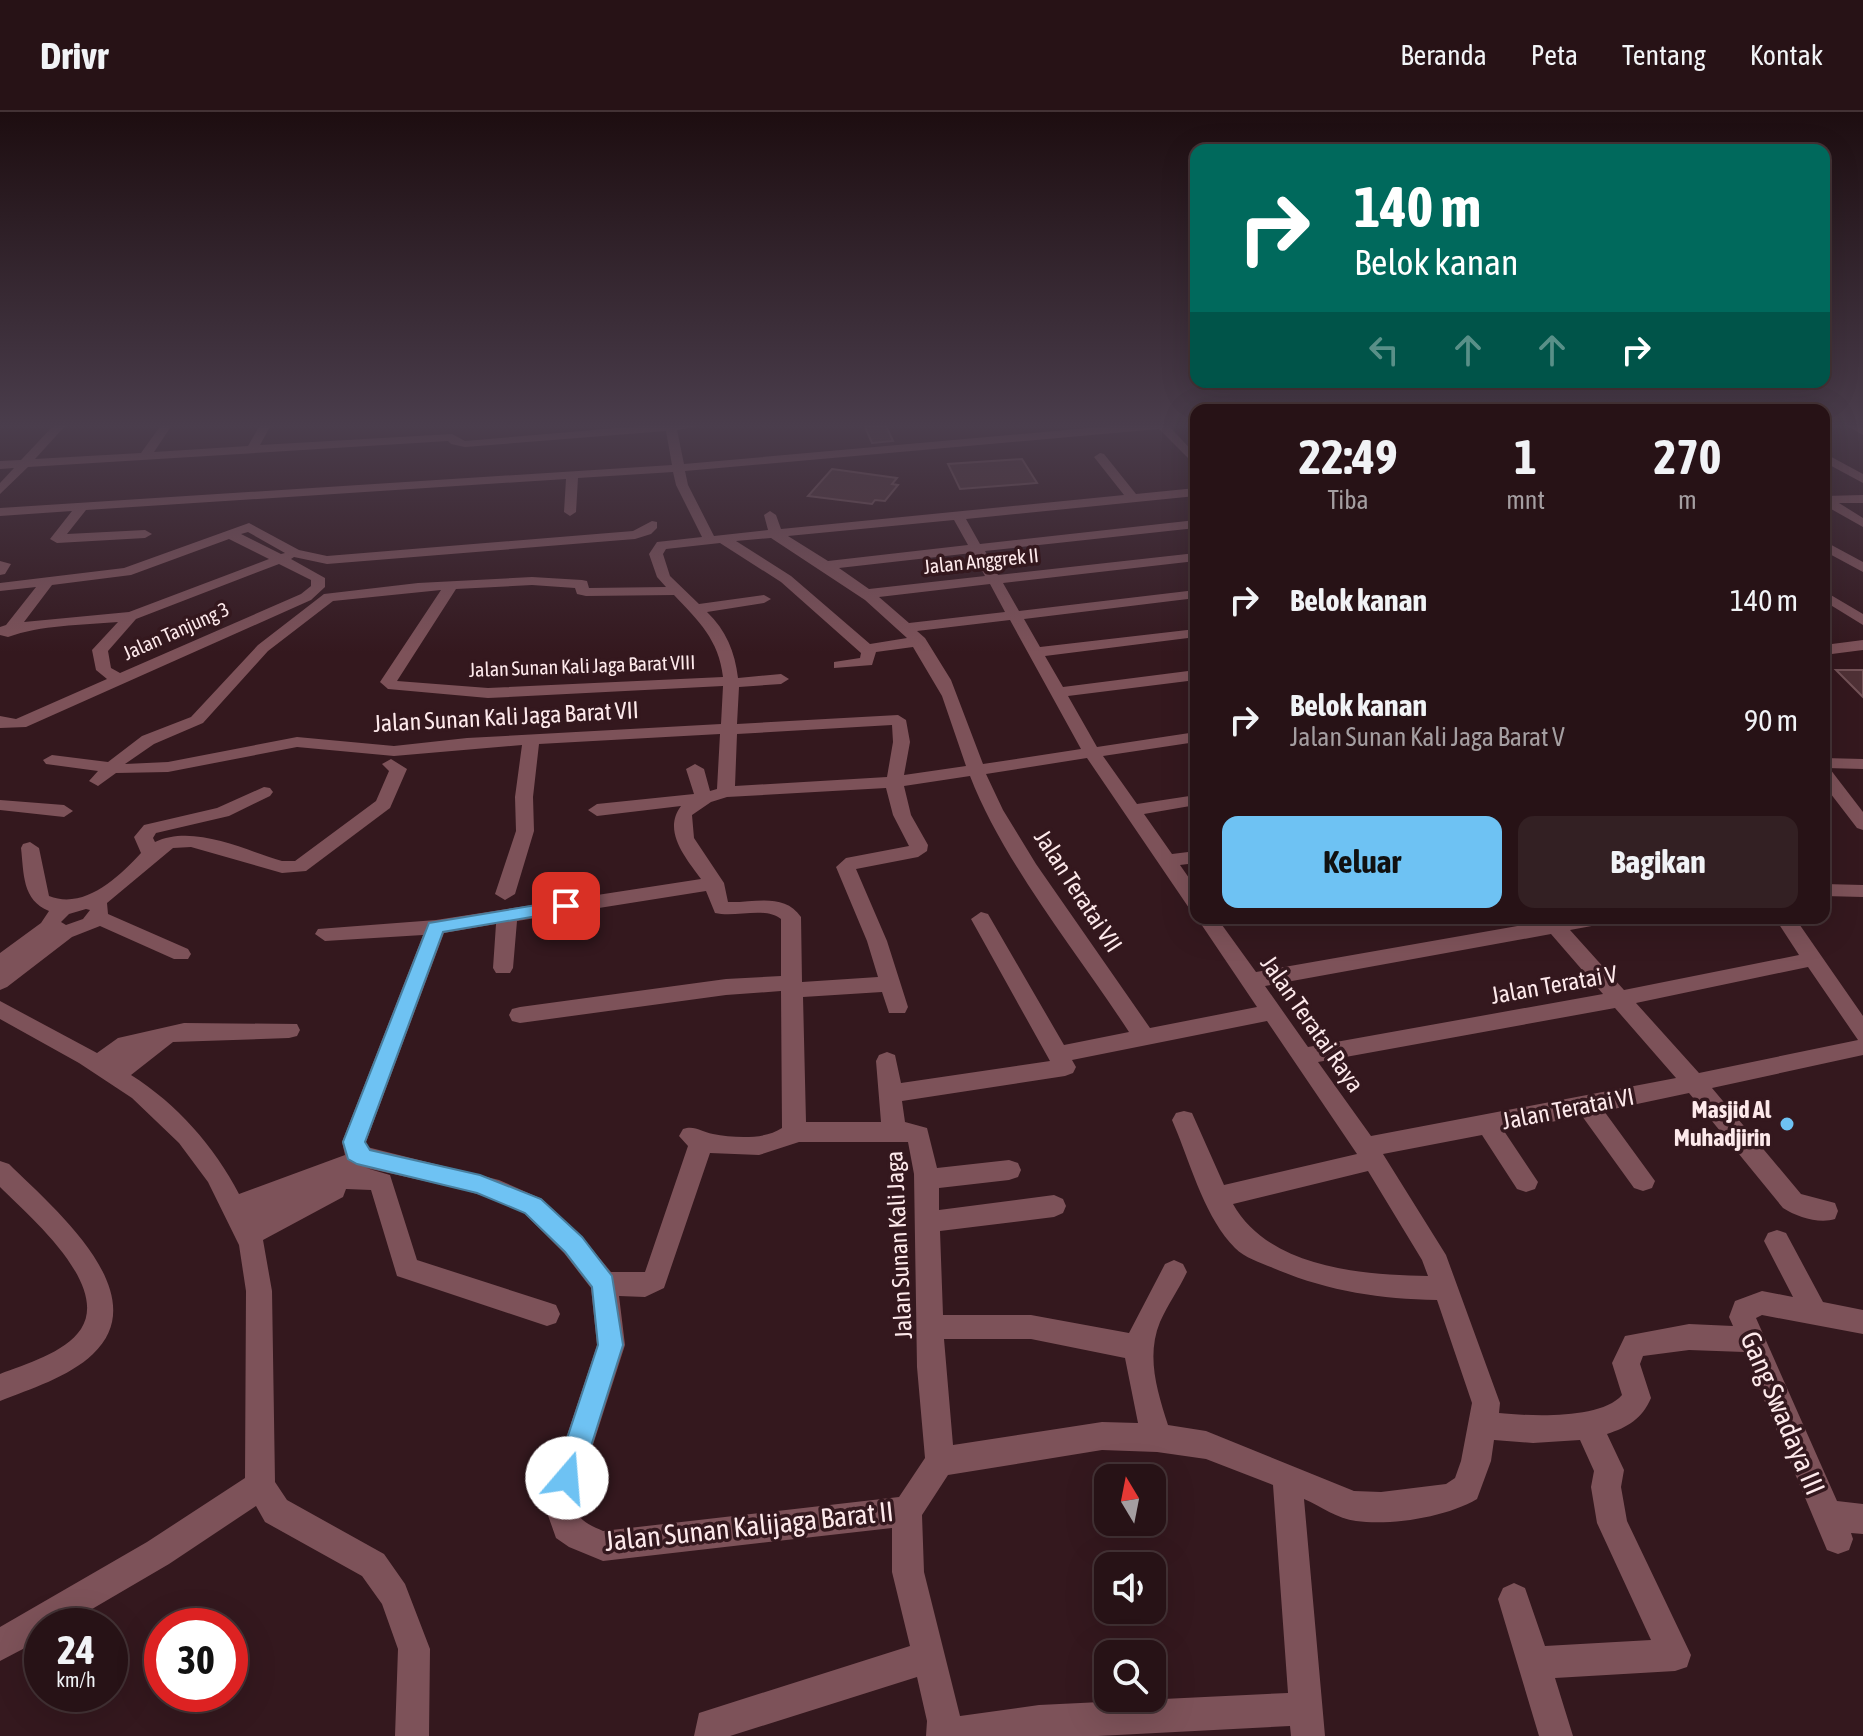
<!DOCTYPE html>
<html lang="id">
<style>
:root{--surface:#271216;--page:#332023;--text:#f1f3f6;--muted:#a49ea1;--line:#433235;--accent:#6ec2f3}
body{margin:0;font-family:"Asap Condensed",sans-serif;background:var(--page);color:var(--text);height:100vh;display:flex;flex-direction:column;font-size:30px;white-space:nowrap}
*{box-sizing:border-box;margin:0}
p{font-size:26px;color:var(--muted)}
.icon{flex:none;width:44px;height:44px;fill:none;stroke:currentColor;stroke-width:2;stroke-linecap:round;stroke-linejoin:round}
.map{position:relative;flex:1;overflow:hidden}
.details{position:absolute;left:1190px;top:292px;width:640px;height:520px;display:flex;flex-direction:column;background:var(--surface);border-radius:16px;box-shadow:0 8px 32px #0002,0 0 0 2px var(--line)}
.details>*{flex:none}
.banner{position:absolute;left:1190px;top:32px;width:640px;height:244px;border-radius:16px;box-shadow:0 8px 32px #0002,0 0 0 2px var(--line);background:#00695c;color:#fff;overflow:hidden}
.needle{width:52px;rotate:350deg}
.buttons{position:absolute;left:1094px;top:1352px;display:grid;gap:16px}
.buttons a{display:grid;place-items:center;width:72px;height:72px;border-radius:16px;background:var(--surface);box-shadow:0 8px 32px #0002,0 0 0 2px var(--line);font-size:40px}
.speed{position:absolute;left:24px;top:1496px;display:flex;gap:16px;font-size:40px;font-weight:700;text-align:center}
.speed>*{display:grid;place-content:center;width:104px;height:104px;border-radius:50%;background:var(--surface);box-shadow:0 8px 32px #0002,0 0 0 2px var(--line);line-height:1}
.speed small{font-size:20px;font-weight:400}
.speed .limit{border:12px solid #d22;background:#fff;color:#111}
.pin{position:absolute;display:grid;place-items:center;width:68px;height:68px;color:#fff;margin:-34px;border-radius:16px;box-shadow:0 4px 12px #0006}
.me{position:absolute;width:88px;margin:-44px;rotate:18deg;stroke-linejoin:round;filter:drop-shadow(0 0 6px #0008)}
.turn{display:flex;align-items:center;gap:28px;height:168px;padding:0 32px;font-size:36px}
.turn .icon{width:104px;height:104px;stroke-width:2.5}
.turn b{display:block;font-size:56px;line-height:68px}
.lanes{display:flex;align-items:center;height:76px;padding:0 32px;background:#0003;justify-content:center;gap:40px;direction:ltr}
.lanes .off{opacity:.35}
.eta{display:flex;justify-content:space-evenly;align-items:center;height:136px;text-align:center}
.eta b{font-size:48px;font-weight:700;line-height:56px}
.button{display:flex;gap:16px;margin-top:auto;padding:16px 32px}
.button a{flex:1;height:92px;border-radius:16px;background:var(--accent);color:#111;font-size:32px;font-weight:700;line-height:92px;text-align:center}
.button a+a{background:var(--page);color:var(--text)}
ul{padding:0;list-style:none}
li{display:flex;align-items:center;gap:24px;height:120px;padding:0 32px}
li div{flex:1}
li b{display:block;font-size:30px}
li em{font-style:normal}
header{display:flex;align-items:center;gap:48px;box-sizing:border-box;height:112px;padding:0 40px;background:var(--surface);border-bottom:2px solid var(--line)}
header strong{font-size:38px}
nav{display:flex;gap:44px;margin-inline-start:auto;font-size:28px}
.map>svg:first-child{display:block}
</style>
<header>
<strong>Drivr</strong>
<nav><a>Beranda</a><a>Peta</a><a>Tentang</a><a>Kontak</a></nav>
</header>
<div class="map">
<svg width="1863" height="1624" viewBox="0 0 1863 1624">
<rect width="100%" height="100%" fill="#34181e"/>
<path fill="#4f3136" stroke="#735257" stroke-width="2" d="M 886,314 L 893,329 L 872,331 L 865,315 Z
M 1022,347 L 1037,371 L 960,377 L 948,352 Z
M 832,357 L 897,366 L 892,372 L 898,373 L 885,389 L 875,388 L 872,392 L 808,384 Z
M 1836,558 L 1863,558 L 1863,585 Z"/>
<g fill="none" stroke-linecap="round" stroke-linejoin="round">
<path fill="#7d5259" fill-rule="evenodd" d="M 54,313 L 66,313 L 35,347 L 141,341 L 161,313 L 172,313 L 154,340 L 248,334 L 260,313 L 271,313 L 260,333 L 452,322 L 465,329 L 652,313 L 705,313 L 677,318 L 684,352 L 1122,313 L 1171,313 L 1170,315 L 1196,343 L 1196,354 L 1159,317 L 685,359 L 688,373 L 714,424 L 768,418 L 764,403 L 770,399 L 776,403 L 781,417 L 1124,383 L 1094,345 L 1100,341 L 1104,342 L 1136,382 L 1196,376 L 1196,384 L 966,407 L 980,432 L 1196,408 L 1196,416 L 985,439 L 998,463 L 1196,441 L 1196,449 L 1003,471 L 1019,499 L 1196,478 L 1196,486 L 1024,507 L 1040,535 L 1196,517 L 1196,525 L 1045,544 L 1063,575 L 1196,558 L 1196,568 L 1068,584 L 1097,635 L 1196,620 L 1196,630 L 1103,644 L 1137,692 L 1196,683 L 1196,693 L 1144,702 L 1172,742 L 1196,739 L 1196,751 L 1180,753 L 1196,776 L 1196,798 L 1189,796 L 1087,646 L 986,662 L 1003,698 L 1036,752 L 1150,916 L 1257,895 L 1197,806 L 1217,806 L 1256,860 L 1540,810 L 1538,806 L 1611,806 L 1608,811 L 1570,818 L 1624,878 L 1799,843 L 1775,806 L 1795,806 L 1863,904 L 1863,943 L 1712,976 L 1801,1082 L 1835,1091 L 1838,1099 L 1835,1107 C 1819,1112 1797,1105 1783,1096 L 1689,981 L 1604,999 L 1655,1069 L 1652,1076 L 1643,1079 L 1634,1076 L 1582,1004 L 1504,1019 L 1538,1070 L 1535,1077 L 1526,1080 L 1517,1077 L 1482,1023 L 1383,1042 L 1446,1143 L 1500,1291 L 1499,1301 C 1529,1304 1600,1308 1622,1283 L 1612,1251 L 1625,1224 L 1689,1212 L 1733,1214 L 1729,1205 L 1735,1189 L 1762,1179 L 1793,1185 L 1764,1129 L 1768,1121 L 1777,1118 L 1786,1121 L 1823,1190 L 1863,1198 L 1863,1222 L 1762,1203 L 1756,1206 L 1837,1389 L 1863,1392 L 1863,1422 L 1851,1421 L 1853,1427 L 1849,1438 L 1838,1442 L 1827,1438 L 1744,1240 L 1689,1238 L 1643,1244 L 1640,1252 L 1651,1286 C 1642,1307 1628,1315 1607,1322 L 1624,1358 L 1621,1375 L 1627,1409 L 1691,1543 L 1687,1555 L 1675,1559 L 1555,1566 L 1573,1624 L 1539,1624 L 1498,1487 L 1503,1476 L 1514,1471 L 1525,1476 L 1545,1534 L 1651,1528 L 1597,1411 L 1591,1375 L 1594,1359 L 1580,1328 L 1533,1331 L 1494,1328 L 1491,1349 L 1477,1387 C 1447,1405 1391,1414 1356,1409 C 1338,1407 1320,1394 1304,1387 L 1325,1624 L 1291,1624 L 1290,1614 L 1098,1624 L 926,1624 L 927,1609 L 917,1565 L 730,1624 L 694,1624 L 699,1601 L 910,1534 L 892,1460 L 892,1416 L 603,1449 L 569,1435 L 556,1426 L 544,1392 L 597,1233 L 591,1176 L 564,1141 L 524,1101 L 493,1087 L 461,1077 L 366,1056 L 390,1063 L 417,1148 L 547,1190 L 556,1193 L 560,1202 L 556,1211 L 547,1214 L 397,1164 L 371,1078 L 346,1077 L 343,1085 L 263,1128 L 272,1179 L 275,1370 L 287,1388 L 384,1442 L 405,1472 L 430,1537 L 429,1624 L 395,1624 L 398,1537 L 382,1492 L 362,1464 L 265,1410 L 256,1394 L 169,1452 L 63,1514 L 42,1514 L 42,1527 L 0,1549 L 0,1515 L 147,1430 L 245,1366 L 246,1179 L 239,1133 L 208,1070 L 179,1031 L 132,986 L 79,951 L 0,907 L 0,889 L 97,941 L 118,926 L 184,911 L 297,912 L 300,918 L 297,924 L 289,926 L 173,930 L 131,963 C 177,992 214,1034 239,1082 L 345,1043 L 342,1030 L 423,823 L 325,829 L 315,822 L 318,817 L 436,808 L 701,767 C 686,746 662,719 681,694 L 597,704 L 588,698 L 597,692 L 694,682 L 686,657 L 695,652 L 704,657 L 710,679 L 717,677 L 720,622 L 539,632 L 533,685 L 534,719 L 515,782 L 505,788 L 495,782 L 516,719 L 515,685 L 522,633 L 394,644 L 297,635 L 168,660 L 116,661 L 98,674 L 89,669 L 98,659 L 46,652 L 43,648 L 52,643 L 108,650 L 142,624 L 191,605 L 258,533 L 324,482 L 418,471 L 532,465 L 582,468 L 587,469 L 589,476 L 666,475 L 657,465 L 649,442 L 657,430 L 702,425 L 676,373 L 673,360 L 578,366 L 576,400 L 570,404 L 564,400 L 566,367 L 86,398 L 67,422 L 145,418 L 152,422 L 145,426 L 57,431 L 50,427 L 72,399 L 0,404 L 0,396 L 672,353 L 666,319 L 465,335 L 451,332 L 448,329 L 28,355 L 0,382 L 0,371 L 14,356 L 0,357 L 0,349 L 21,348 ZM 954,408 L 968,433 L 828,449 L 788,424 ZM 771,426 L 865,488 L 907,526 L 870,532 L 791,464 L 736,429 ZM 720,431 L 781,470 L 861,541 L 860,546 L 834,550 L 834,556 L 872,553 L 876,540 L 913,535 L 942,584 L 966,654 L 904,663 L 910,630 L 906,608 L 898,603 L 737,612 L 739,575 L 781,572 L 789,567 L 781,562 L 738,566 C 735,540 726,518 707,500 L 764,491 L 771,487 L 764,483 L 699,492 L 670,464 L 663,442 L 666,437 ZM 972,441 L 985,464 L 869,477 L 839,456 ZM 990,472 L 1005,500 L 909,511 L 879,485 ZM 532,473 L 575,476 L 577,482 L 586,484 L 674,483 C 698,508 719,528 723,565 L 488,576 L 397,569 L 456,477 ZM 441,478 L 380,570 L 388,577 L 488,586 L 723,574 L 721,612 L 467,626 L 394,634 L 297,625 L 168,650 L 125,652 L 154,632 L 203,611 L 268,539 L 333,489 ZM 1010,508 L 1081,637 L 983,652 L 951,568 L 925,526 L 917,519 ZM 892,613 L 893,630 L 887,665 L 735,674 L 737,622 ZM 970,664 C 1003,750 1078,842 1129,920 L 1064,933 L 988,802 L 981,800 L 971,807 L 1050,949 L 901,971 L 895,943 L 887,940 L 879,943 L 876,949 L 881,1010 L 806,1010 L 803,885 L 882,880 L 889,901 L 905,901 L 908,895 L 887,829 L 856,757 L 918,745 L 927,739 L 928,733 L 911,703 L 904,674 ZM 886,676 L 893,703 L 909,734 L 846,746 L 836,755 L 867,829 L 878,865 L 802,870 L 801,805 C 784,780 754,791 728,790 L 724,771 L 694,726 L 692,703 L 711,690 L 727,685 ZM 706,779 L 715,801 C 736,806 764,794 781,807 L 781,864 L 726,867 L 520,895 L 512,897 L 509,903 L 512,909 L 520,911 L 726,883 L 781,879 L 782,1016 C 764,1028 734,1026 713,1022 C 701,1020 695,1013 683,1017 L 679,1024 L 688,1034 L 645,1160 L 611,1160 L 582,1125 L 542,1087 L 499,1068 L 367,1035 L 366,1030 L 444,821 L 496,812 L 493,856 L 496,861 L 510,861 L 513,856 L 517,809 ZM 1551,822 L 1603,882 L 1308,935 L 1265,874 ZM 1808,855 L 1858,928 L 1699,961 L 1636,891 ZM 1615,896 L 1676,966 L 1371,1024 L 1318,950 ZM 1267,909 L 1357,1042 L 1224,1073 L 1192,1001 L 1184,999 L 1176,1001 L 1172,1008 L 1177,1020 C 1192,1057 1206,1107 1235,1136 C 1245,1146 1261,1151 1273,1156 C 1327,1179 1379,1187 1437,1188 L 1472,1291 L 1461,1349 L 1455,1366 L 1446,1372 L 1381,1380 L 1354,1379 L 1206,1319 L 1168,1313 C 1157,1279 1146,1244 1160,1210 C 1168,1192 1179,1177 1187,1160 L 1183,1152 L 1174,1148 L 1165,1152 L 1129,1221 L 1031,1203 L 943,1203 L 940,1119 L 1054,1105 L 1063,1101 L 1066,1094 L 1063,1087 L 1054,1083 L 939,1098 L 939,1076 L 1009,1068 L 1018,1065 L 1021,1058 L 1018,1051 L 1009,1048 L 937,1056 L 927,1016 L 905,1010 L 902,989 L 1065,964 L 1073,961 L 1076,955 L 1072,948 ZM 799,1030 L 908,1030 L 914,1062 L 917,1255 L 925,1346 L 899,1385 L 603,1419 C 590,1413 576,1408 574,1392 L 625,1233 L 619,1184 L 645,1185 L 664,1176 L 710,1041 L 759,1043 ZM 1368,1059 L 1422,1148 L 1428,1164 C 1362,1163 1269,1156 1233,1092 ZM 944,1227 L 1031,1227 L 1125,1246 L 1138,1311 L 1102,1310 L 953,1333 ZM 1102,1338 L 1157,1340 L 1206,1347 L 1273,1373 L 1288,1581 L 1039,1593 L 960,1604 L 924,1460 L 922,1403 L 948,1363 Z
M 1846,313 L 1863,315 L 1863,323 Z
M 1824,341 L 1863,362 L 1863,371 L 1824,350 Z
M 1863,383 L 1863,391 L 1839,391 L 1863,406 L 1863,415 L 1824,393 L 1824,384 Z
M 652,409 L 657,410 L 657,416 L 651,422 L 635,427 L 327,452 L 294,445 L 291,447 L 325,466 L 325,475 L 311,488 L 26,615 L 0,616 L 0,604 L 16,607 L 107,567 L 96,558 L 92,538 L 118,510 C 81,513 41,513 8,525 L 0,523 L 0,515 L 6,513 L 36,475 L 0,479 L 0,471 L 124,456 L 249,411 L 299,438 L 327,444 L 633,419 ZM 248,420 L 285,441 L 281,442 L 241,422 ZM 229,427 L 269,447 L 129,500 L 24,510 L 52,473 L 131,463 ZM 279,452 L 311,468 L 311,474 L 301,482 L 120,561 L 111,556 L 108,539 L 136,507 Z
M 1824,429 L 1863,450 L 1863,460 L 1824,439 Z
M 0,449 L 11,452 L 5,462 L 0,463 Z
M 1824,479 L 1863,502 L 1863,513 L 1824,489 Z
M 1863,528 L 1863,538 L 1824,543 L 1824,533 Z
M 1824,646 L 1863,647 L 1863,657 L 1826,656 L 1830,657 L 1863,700 L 1863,718 L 1857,716 L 1824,673 Z
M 391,647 L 407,657 L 390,696 L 306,759 L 282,761 L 191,735 L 173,736 L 107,791 L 108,802 L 188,837 L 191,842 L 188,847 L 174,847 L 100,814 L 72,825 L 7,875 L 0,878 L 0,841 L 41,811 L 49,799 C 22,788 24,762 21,736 L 23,732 L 30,730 L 39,736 L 49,784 C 84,798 118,766 141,741 L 134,725 L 144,713 L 217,696 L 264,675 L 270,676 L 273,680 L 270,684 L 229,704 L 156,721 L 153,726 L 155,730 C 194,712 244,738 282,749 L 295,749 L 376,689 L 389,659 L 382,652 ZM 86,797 L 90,798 L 83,807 L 66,813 L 61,810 L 69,802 Z
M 0,688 L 64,693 L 73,699 L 64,705 L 0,698 Z
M 1824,772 L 1863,773 L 1863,785 L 1824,784 Z
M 0,1049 L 9,1052 C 49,1092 158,1181 93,1242 C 69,1265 30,1277 0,1289 L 0,1262 C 25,1252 65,1241 81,1217 C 110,1172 28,1103 0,1075 Z"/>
</g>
<linearGradient id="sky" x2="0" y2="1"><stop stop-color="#1d0d10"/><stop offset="0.58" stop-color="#4a3d4c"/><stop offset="1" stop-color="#4a3d4c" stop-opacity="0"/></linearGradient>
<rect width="1863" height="541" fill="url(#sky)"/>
<path fill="#6ec2f3" stroke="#487e9e" stroke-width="2" d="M 566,788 L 572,790 L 575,794 L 572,798 L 443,820 L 365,1030 L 370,1038 L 480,1063 L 541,1087 L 582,1125 L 612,1164 L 623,1233 L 581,1366 L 577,1375 L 567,1379 L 558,1375 L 554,1366 L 598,1233 L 592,1175 L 565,1140 L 525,1101 L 477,1081 L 357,1052 L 348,1047 L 343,1030 L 429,811 Z"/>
<circle fill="#6ec2f3" stroke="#34181e" stroke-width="3" cx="1787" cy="1012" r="8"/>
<g text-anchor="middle" stroke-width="7" stroke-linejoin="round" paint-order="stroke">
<g font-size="20" fill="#fde9eb" stroke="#34181e">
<text transform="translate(981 449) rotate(-6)" y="7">Jalan Anggrek II</text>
<text transform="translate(176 519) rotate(-24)" y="7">Jalan Tanjung 3</text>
<text transform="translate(582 554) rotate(-2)" y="7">Jalan Sunan Kali Jaga Barat VIII</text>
</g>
<g font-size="24" fill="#fde9eb" stroke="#34181e">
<text transform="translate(506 605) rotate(-3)" y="8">Jalan Sunan Kali Jaga Barat VII</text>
<text transform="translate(1078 779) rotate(57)" y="8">Jalan Teratai VII</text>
<text transform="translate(1554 873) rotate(-10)" y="8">Jalan Teratai V</text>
<text transform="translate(1312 912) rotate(55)" y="8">Jalan Teratai Raya</text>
<text transform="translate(1568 997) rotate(-11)" y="8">Jalan Teratai VI</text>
<text transform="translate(899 1133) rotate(-93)" y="8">Jalan Sunan Kali Jaga</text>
</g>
<g font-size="24" font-weight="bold" fill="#fde9eb" stroke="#34181e" text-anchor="end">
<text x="1771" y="1006">Masjid Al<tspan x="1771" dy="28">Muhadjirin</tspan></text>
</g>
<g font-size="28" fill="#fde9eb" stroke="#34181e">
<text transform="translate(1783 1301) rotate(67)" y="10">Gang Swadaya III</text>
<text transform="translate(749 1414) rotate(-6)" y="10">Jalan Sunan Kalijaga Barat II</text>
</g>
</g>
</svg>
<div class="buttons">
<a><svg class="needle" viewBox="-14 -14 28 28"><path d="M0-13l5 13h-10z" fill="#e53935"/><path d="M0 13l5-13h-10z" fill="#a49ea1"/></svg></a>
<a><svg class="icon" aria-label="sound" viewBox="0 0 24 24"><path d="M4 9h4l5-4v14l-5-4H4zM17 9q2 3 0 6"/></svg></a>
<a><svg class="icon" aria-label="search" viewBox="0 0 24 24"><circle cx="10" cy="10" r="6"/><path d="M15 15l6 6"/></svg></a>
</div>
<div class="speed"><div>24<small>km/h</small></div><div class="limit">30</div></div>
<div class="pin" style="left:566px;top:794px;background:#d93025"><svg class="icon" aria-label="arrive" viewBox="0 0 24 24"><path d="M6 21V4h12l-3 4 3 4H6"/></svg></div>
<svg class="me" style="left:567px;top:1366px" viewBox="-20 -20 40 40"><circle r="19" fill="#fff"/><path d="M0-13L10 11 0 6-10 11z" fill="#6ec2f3"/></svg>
<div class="banner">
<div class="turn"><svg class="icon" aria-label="right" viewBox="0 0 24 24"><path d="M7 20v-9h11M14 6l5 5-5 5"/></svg><div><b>140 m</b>Belok kanan</div></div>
<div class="lanes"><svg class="icon off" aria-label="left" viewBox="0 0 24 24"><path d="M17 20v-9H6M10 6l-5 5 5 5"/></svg><svg class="icon off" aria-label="ahead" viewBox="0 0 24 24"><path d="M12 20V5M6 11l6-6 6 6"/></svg><svg class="icon off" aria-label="ahead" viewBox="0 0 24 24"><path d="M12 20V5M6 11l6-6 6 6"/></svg><svg class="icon" aria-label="right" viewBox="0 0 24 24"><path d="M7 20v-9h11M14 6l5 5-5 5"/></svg></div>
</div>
<section class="details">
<div class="eta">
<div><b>22:49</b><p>Tiba</p></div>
<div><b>1</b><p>mnt</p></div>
<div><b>270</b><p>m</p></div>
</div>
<ul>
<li><svg class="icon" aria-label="right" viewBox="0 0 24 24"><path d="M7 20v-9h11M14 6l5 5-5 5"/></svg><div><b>Belok kanan</b></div><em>140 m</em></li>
<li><svg class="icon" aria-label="right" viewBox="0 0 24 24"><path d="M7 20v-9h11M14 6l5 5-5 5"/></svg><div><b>Belok kanan</b><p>Jalan Sunan Kali Jaga Barat V</p></div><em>90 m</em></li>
</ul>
<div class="button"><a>Keluar</a><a>Bagikan</a></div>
</section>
</div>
